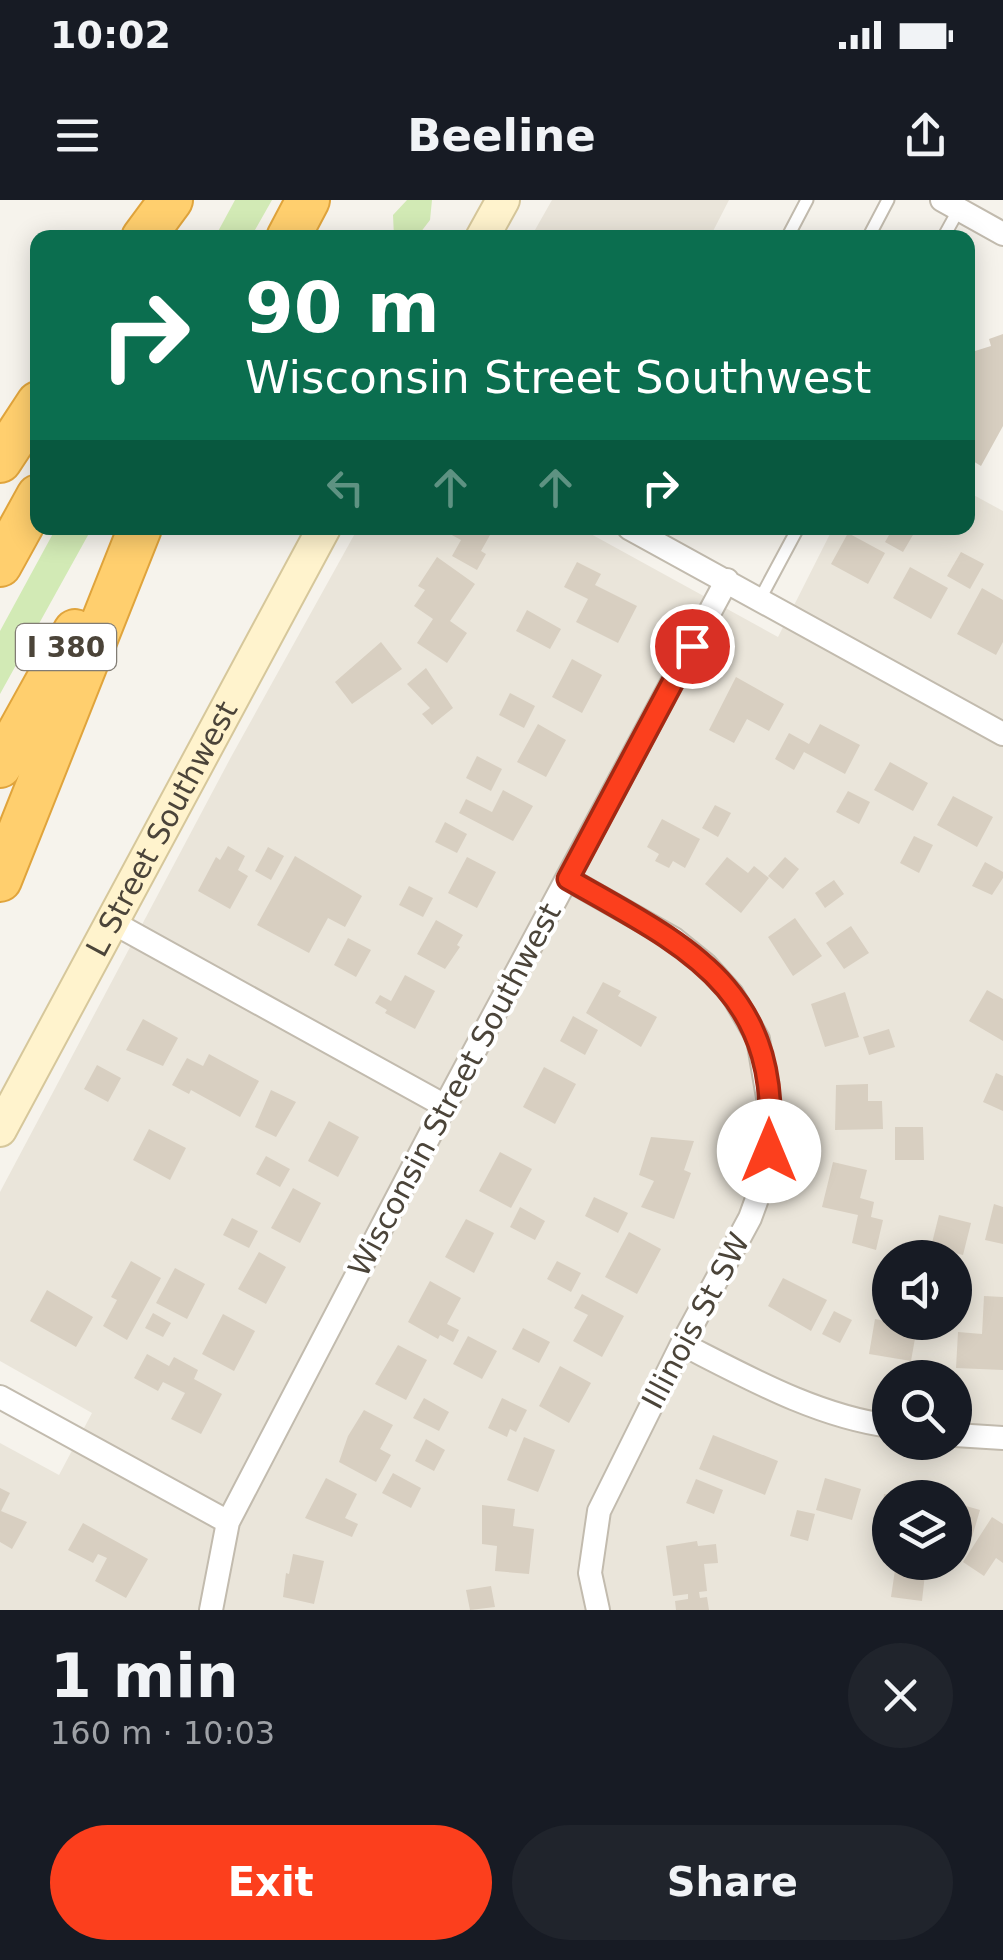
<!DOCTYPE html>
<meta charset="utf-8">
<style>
:root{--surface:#171b24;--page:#20242c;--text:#f1f3f6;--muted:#9ea1a6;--accent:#fc3f1d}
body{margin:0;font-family:"DejaVu Sans",sans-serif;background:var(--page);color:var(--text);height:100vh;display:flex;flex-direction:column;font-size:38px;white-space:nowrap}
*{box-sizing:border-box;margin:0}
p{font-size:32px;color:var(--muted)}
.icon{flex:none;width:55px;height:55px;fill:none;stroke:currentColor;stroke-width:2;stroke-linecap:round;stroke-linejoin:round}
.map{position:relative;height:1410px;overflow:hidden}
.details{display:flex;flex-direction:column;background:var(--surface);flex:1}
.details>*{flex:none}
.hud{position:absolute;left:30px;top:30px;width:945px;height:305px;border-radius:20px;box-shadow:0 5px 25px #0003;background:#0b6e4f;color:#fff;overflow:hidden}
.buttons{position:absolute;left:872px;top:1040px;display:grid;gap:20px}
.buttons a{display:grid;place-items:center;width:100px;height:100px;border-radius:50%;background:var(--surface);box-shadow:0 5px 25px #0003;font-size:50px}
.pin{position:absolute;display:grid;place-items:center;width:85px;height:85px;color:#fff;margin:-42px;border:5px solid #fff;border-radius:50%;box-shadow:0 2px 10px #0007}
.me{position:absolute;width:110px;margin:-55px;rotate:0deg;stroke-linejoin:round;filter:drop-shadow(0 0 8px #0008)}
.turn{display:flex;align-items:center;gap:35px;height:210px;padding:0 50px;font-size:45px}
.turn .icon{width:130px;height:130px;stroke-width:2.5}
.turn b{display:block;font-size:70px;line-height:85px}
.lanes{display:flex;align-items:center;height:95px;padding:0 50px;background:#0003;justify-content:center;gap:50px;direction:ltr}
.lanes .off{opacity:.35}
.round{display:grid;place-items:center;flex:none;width:105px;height:105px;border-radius:52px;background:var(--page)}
.overview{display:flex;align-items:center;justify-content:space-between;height:170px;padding:0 50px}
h1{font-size:60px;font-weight:700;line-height:75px}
.primary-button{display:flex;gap:20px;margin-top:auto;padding:20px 50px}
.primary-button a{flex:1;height:115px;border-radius:60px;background:var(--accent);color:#fff;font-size:40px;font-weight:700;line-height:115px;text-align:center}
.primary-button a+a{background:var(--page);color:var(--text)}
.status{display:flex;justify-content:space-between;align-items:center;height:70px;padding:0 50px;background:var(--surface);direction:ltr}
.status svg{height:28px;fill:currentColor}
header{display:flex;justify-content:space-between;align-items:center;height:130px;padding:0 50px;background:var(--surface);font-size:45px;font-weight:700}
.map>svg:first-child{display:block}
</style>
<div class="status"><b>10:02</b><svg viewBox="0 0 49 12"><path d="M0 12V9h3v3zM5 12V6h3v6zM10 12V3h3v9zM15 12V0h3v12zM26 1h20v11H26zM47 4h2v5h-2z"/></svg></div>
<header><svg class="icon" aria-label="menu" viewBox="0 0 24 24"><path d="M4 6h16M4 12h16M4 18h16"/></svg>Beeline<svg class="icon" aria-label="share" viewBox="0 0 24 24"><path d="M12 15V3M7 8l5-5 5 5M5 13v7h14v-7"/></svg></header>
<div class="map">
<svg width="1003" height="1410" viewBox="0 0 1003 1410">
<rect width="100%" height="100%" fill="#f6f3ec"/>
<path fill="#eae5da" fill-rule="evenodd" d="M 552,0 L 729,0 L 710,37 L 531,37 Z
M 968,292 L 1003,311 L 1003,1410 L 0,1410 L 0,1243 L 59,1275 L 92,1213 L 0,1161 L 0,992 L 231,557 L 358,328 L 580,328 L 778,437 L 833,328 L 968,328 ZM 890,1058 L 955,1058 L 955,1122 L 890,1122 ZM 890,1178 L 955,1178 L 955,1242 L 890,1242 ZM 890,1298 L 955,1298 L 955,1362 L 890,1362 Z"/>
<path fill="#d2eab5" d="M 235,0 L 272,0 L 251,37 L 215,37 Z
M 407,0 L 432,0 L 430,20 L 417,37 L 394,37 L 393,15 Z
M 56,328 L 92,328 L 0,494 L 0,431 Z"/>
<path fill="#d8cfc1" d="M 1003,134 L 1003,226 L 981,266 L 968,258 L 968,165 L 975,151 L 991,146 L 989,139 Z
M 454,328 L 494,328 L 481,351 L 486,354 L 477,370 L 452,356 L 461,340 L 450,334 Z
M 893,328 L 917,328 L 903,352 L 885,342 Z
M 848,333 L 885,353 L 868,384 L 831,364 Z
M 961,352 L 984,364 L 970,389 L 947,376 Z
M 437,357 L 475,384 L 450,421 L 467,433 L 447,463 L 417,443 L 433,419 L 414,406 L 425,390 L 418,386 Z
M 577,362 L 601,374 L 595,385 L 637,406 L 618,443 L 576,422 L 588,399 L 564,387 Z
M 910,367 L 948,388 L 931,419 L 893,398 Z
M 982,388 L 1003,400 L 1003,442 L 996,455 L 957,434 Z
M 527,410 L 561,429 L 550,449 L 516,431 Z
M 381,442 L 402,469 L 352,504 L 335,482 Z
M 572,459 L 602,475 L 582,513 L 552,497 Z
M 426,468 L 453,508 L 432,525 L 422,514 L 430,508 L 407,484 Z
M 736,477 L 784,504 L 769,531 L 747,519 L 734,543 L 709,530 Z
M 510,493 L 535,506 L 524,528 L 499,515 Z
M 538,524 L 566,540 L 546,577 L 517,562 Z
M 820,524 L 860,545 L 845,574 L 804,552 L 794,570 L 775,559 L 789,533 L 809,544 Z
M 477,556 L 502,569 L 491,591 L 466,578 Z
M 890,562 L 928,583 L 913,611 L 874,590 Z
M 503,590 L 533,606 L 513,641 L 459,613 L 466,599 L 492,612 Z
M 848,591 L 870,602 L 859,624 L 836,612 Z
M 953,596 L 993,617 L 977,647 L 937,625 Z
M 715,605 L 731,613 L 718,637 L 702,628 Z
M 662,619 L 700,639 L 685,668 L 673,661 L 669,668 L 655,661 L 659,654 L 647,647 Z
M 445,622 L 467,634 L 457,653 L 435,642 Z
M 914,636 L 933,645 L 919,673 L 900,663 Z
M 228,646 L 245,656 L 238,670 L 248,676 L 230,709 L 198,691 L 216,657 L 220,660 Z
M 268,647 L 284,656 L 271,680 L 255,671 Z
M 295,656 L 362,696 L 345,727 L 328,718 L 309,753 L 257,725 Z
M 467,657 L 496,672 L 477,708 L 448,693 Z
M 727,657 L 748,673 L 754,666 L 769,678 L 741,713 L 705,684 Z
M 785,657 L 799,669 L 783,689 L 768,676 Z
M 985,662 L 1003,672 L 1003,678 L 992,695 L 972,686 Z
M 834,680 L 844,694 L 825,708 L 815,693 Z
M 409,686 L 433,698 L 423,717 L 399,705 Z
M 795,718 L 822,756 L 793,776 L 768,737 Z
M 436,720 L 463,735 L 457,745 L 460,747 L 445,769 L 417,754 Z
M 851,726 L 869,753 L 844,769 L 826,743 Z
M 348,738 L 371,750 L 356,777 L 334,765 Z
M 405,775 L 435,791 L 415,829 L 385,813 L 387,810 L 375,803 L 380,795 L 391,801 Z
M 603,782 L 621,791 L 618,796 L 657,817 L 641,847 L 586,813 Z
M 987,790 L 1003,799 L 1003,841 L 969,821 Z
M 845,792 L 859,837 L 825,847 L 811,804 Z
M 573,816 L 598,830 L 585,855 L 560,841 Z
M 143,819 L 178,838 L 163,866 L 126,850 Z
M 889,829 L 895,847 L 869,855 L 863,837 Z
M 209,854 L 259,881 L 240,917 L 191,890 L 189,894 L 172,885 L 187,858 L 203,866 Z
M 97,865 L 121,878 L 108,902 L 84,889 Z
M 544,867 L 576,884 L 555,924 L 523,907 Z
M 996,873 L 1003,876 L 1003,911 L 983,902 Z
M 868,884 L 868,901 L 882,901 L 883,929 L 835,930 L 836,885 Z
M 271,890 L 296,902 L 276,937 L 255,927 Z
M 329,921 L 359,937 L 338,977 L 308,961 Z
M 895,927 L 923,927 L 924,960 L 895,960 Z
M 149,929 L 186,948 L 170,980 L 133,960 Z
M 651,937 L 694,941 L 684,970 L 691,973 L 674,1019 L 641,1007 L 654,981 L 639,975 Z
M 500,952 L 532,969 L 511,1008 L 479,991 Z
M 266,956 L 290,969 L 280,987 L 256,974 Z
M 833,962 L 867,970 L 860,998 L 874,1002 L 871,1017 L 883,1020 L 876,1050 L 852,1043 L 858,1015 L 822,1007 Z
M 293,988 L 321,1003 L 300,1043 L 271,1028 Z
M 594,997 L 628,1013 L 618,1033 L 585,1016 Z
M 994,1004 L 1003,1007 L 1003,1044 L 985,1040 Z
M 520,1007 L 545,1021 L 535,1040 L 510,1027 Z
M 939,1015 L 971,1023 L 963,1055 L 931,1047 Z
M 232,1018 L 258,1031 L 249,1048 L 223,1035 Z
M 466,1019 L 494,1033 L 474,1073 L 445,1057 Z
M 629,1032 L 661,1049 L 637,1094 L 605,1077 Z
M 259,1052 L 286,1067 L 266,1104 L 238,1089 Z
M 131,1061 L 161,1078 L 127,1140 L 103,1126 L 117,1100 L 111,1097 Z
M 557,1061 L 581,1073 L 571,1092 L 547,1079 Z
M 175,1068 L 205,1084 L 187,1119 L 156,1103 Z
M 783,1078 L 827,1100 L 811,1131 L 768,1106 Z
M 430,1081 L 461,1098 L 447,1124 L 459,1130 L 453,1142 L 440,1135 L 438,1139 L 408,1122 Z
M 47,1090 L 93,1117 L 76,1147 L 30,1121 Z
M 582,1094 L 624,1116 L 602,1157 L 573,1141 L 588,1115 L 574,1108 Z
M 984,1096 L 1003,1097 L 1003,1170 L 956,1168 L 958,1132 L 982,1134 Z
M 834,1111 L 852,1120 L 840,1143 L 822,1134 Z
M 153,1113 L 171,1123 L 163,1137 L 145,1128 Z
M 223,1114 L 255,1131 L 234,1171 L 202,1154 Z
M 875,1119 L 917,1127 L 911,1161 L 869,1154 Z
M 523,1128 L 550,1142 L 539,1163 L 512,1149 Z
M 468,1136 L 497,1151 L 482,1179 L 453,1164 Z
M 398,1145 L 427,1160 L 406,1200 L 375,1184 Z
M 147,1154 L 169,1166 L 174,1157 L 198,1170 L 194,1179 L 222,1194 L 201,1234 L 171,1219 L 185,1193 L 163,1182 L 158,1191 L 134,1178 Z
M 560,1166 L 591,1183 L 569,1223 L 539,1206 Z
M 424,1198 L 449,1212 L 439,1231 L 413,1218 Z
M 502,1198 L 527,1210 L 516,1232 L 510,1229 L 507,1237 L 488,1228 Z
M 364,1210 L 393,1225 L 380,1249 L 391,1255 L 376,1282 L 339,1262 L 348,1236 Z
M 713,1235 L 778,1261 L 765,1295 L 699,1269 Z
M 524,1237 L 555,1250 L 538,1292 L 507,1280 Z
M 426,1239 L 445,1250 L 434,1271 L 415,1261 Z
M 393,1273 L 421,1288 L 411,1308 L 382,1293 Z
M 326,1278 L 357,1294 L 345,1318 L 358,1324 L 352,1337 L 305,1318 Z
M 825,1278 L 861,1289 L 852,1320 L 816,1310 Z
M 696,1279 L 723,1290 L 714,1314 L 686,1303 Z
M 0,1288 L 10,1293 L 1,1311 L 27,1322 L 12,1349 L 0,1342 Z
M 884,1294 L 890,1295 L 890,1330 L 880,1329 Z
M 959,1304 L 980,1310 L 972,1337 L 955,1332 Z
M 482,1305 L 515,1309 L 513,1326 L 534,1329 L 529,1374 L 495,1371 L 497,1346 L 482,1344 Z
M 797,1310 L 815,1314 L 808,1341 L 790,1336 Z
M 992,1317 L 1003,1324 L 1003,1363 L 996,1358 L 984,1376 L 963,1362 Z
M 83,1323 L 148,1359 L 126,1398 L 95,1381 L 107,1358 L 98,1354 L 93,1363 L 68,1350 Z
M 697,1341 L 698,1346 L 716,1344 L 718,1363 L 704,1364 L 707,1391 L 699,1392 L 700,1398 L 707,1397 L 709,1410 L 676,1410 L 675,1401 L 688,1399 L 688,1394 L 673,1396 L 666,1346 Z
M 293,1354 L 324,1361 L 314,1404 L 283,1397 L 286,1373 L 289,1374 Z
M 895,1370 L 925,1374 L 922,1401 L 891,1397 Z
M 491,1386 L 495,1407 L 470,1410 L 466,1390 Z"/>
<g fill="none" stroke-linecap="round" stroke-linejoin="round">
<g stroke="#c2bbae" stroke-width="15">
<path id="lane" d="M 787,38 L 807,0
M 868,38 L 888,0
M 943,38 L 959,9
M 760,399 L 798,328"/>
</g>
<g stroke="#c2bbae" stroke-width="26">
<path id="street" d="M 942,0 L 1003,34
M 629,328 L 1003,534
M 568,679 L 674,739 L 705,764 L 732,794 L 758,839 L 772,921 L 762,985 L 750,1018 L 682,1144 L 599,1311 L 590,1373 L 598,1410
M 112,722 L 445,906
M 682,1144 C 747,1177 816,1216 890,1226
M 0,1197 L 228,1322
M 955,1235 L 1003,1238
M 211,1410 L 228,1322 L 445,906 L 727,380"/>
</g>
<g stroke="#d6c79b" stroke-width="36">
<g id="secondary">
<path d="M 482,38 L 503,0"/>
<path id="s1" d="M 0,930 L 324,328"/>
</g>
</g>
<g stroke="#e0a43c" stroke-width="46">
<path id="highway" d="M 143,38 L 171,0
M 288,38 L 308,0
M 0,261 L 38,203
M 0,365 L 38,296
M 0,566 L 75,431
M 0,680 L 140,328"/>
</g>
<use href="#lane" stroke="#fff" stroke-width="11"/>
<use href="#street" stroke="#fff" stroke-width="22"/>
<use href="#secondary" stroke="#fff3cd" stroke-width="32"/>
<use href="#highway" stroke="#ffcf6e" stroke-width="42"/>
</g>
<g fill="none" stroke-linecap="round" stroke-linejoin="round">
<g stroke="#a42913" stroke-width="25">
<path id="route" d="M 692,446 L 568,679 C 690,748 783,790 769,951"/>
</g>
<use href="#route" stroke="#fc3f1d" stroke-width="18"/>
</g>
<g text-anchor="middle" stroke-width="8" stroke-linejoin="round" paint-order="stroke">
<rect fill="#fff" stroke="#817c74" stroke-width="2.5" x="16" y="424" width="100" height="46" rx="8"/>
<g font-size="28" font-weight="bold" fill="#4b4439">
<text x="66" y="457">I 380</text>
</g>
<g font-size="30" fill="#4b4439" stroke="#fff">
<text dy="10" stroke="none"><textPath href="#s1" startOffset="342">L Street Southwest</textPath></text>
<text transform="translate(455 890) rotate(-62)" y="10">Wisconsin Street Southwest</text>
<text transform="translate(696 1121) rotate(-62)" y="10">Illinois St SW</text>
</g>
</g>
</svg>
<div class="buttons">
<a><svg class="icon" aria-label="sound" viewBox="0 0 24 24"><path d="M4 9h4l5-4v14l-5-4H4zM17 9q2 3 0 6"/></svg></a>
<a><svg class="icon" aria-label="search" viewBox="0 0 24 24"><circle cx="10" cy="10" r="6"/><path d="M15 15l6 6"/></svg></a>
<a><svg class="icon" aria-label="layers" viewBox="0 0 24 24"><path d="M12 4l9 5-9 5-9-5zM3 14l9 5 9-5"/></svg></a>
</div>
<div class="pin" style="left:692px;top:446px;background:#d93025"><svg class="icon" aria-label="arrive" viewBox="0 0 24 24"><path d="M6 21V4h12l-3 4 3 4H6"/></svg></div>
<svg class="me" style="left:769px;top:951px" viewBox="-20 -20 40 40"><circle r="19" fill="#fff"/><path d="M0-13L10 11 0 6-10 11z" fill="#fc3f1d"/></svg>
<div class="hud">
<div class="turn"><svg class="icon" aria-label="right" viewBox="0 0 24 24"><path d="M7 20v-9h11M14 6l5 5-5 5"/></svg><div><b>90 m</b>Wisconsin Street Southwest</div></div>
<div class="lanes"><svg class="icon off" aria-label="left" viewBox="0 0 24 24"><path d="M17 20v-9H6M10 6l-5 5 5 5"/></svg><svg class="icon off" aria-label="ahead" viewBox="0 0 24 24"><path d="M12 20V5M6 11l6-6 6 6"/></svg><svg class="icon off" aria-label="ahead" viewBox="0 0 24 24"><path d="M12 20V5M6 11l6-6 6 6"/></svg><svg class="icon" aria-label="right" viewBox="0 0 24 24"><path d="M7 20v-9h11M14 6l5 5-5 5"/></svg></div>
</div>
</div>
<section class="details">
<div class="overview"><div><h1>1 min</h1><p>160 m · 10:03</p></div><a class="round"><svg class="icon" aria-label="close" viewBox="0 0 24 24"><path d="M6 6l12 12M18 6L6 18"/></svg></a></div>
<div class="primary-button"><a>Exit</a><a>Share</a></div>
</section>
